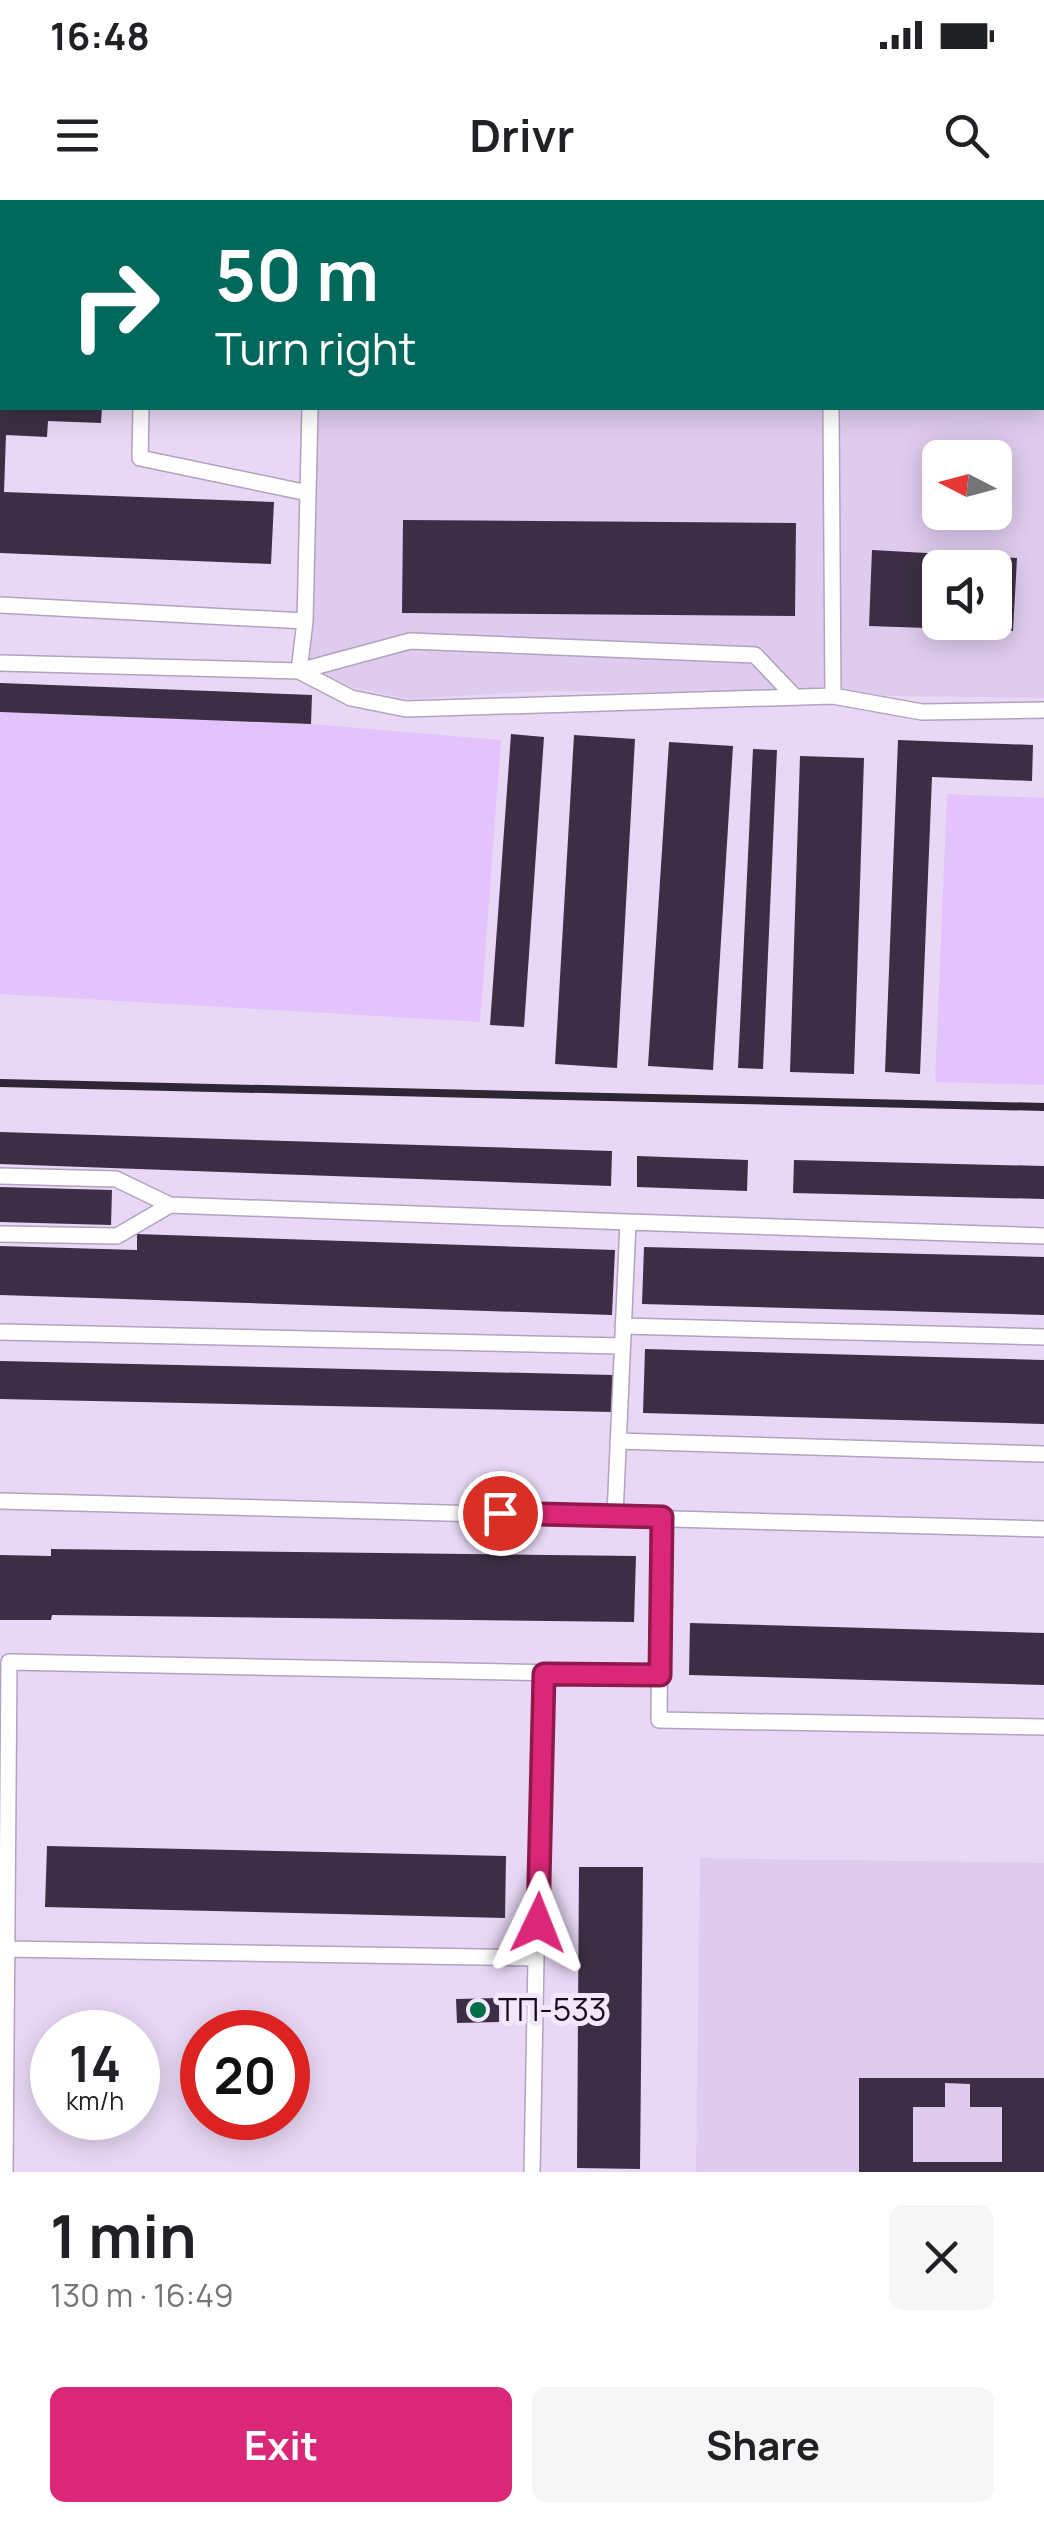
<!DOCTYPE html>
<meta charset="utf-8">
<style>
:root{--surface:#fff;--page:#f6f6f6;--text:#202124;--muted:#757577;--accent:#db2777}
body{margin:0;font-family:Manrope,sans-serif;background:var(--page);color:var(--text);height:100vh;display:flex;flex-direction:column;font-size:38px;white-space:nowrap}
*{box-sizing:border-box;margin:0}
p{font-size:32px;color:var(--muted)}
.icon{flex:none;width:55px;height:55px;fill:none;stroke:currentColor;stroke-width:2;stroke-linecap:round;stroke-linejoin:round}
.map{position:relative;height:1972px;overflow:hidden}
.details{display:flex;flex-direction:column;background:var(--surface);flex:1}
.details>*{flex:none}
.hud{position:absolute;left:0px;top:0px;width:1045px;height:210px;box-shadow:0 5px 25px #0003;background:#00695c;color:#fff;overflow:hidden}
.needle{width:65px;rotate:276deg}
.fabs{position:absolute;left:922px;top:240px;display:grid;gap:20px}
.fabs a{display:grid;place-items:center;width:90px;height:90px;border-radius:15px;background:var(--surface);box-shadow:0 5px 25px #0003;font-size:50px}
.speed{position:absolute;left:30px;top:1810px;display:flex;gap:20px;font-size:50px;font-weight:700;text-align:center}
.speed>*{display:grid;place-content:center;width:130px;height:130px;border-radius:50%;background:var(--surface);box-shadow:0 5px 25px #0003;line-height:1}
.speed small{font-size:25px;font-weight:400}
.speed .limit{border:15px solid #d22;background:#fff;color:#111}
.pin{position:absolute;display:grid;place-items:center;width:85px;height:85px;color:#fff;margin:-42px;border:5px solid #fff;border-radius:50%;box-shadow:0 2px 10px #0007}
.me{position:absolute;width:110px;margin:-55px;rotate:2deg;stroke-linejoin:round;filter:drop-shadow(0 0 8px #0008)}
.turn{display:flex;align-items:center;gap:35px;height:210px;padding:0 50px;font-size:45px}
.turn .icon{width:130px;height:130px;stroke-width:2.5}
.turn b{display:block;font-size:70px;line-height:85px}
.round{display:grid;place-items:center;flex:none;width:105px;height:105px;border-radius:15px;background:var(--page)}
.head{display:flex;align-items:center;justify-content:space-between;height:170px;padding:0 50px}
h1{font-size:60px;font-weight:700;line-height:75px}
.cta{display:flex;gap:20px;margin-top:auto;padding:20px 50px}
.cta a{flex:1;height:115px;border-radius:15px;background:var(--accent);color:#fff;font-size:40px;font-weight:700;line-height:115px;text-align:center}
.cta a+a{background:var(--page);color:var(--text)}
.status{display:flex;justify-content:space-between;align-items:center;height:70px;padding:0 50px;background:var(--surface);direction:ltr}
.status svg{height:28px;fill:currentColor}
header{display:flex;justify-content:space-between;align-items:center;height:130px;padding:0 50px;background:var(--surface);font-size:45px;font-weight:700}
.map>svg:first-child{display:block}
</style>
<div class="status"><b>16:48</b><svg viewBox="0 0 49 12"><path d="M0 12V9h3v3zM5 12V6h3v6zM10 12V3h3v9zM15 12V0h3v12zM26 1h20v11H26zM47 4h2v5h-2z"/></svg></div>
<header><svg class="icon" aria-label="menu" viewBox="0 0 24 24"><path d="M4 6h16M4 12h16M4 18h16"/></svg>Drivr<svg class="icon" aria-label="search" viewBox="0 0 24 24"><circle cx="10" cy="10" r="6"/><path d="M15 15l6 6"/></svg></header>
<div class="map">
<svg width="1044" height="1972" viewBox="0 0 1044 1972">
<rect width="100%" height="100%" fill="#e8d8f5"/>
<path fill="#dfcbee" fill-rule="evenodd" d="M 313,0 L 1044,0 L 1044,498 L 544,491 L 407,499 L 354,488 L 294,460 L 305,421 L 309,208 L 1042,208 L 1042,2 ZM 940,258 L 995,258 L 995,312 L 940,312 ZM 940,368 L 995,368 L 995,422 L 940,422 Z
M 700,1658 L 1044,1663 L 1044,1972 L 696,1972 Z"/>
<path fill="#e2c3fb" d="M 0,512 L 311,524 L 501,540 L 480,822 L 0,794 Z
M 947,594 L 1044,598 L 1044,885 L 935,882 Z"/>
<path fill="#3c2f45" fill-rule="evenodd" d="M 0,208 L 102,208 L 101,223 L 48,221 L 47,237 L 6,235 L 4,292 L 274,302 L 271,364 L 0,353 Z
M 403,320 L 796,323 L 795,416 L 402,413 Z
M 872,350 L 1017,358 L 1013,431 L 869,426 ZM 940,368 L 995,368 L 995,422 L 940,422 Z
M 0,483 L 312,495 L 311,524 L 0,512 Z
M 511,534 L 544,537 L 524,827 L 490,825 Z
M 574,535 L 635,539 L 617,868 L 555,864 Z
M 898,540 L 1033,545 L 1032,581 L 932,577 L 920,874 L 885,872 Z
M 669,542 L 733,546 L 713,870 L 648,866 Z
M 753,549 L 777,550 L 763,869 L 738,868 Z
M 800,556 L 864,558 L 854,874 L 790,872 Z
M 0,932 L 612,951 L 611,986 L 0,964 Z
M 637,956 L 748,960 L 747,991 L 637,987 Z
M 794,960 L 1044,966 L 1044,999 L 793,993 Z
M 0,987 L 112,990 L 111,1025 L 0,1022 Z
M 137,1034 L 615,1050 L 612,1115 L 0,1095 L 0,1046 L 137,1050 Z
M 644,1047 L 1044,1057 L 1044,1115 L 642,1104 Z
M 645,1149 L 1044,1160 L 1044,1224 L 643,1213 Z
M 0,1161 L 613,1175 L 612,1212 L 0,1199 Z
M 51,1349 L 636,1356 L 634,1422 L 52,1415 L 51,1420 L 0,1420 L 0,1355 L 51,1356 Z
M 690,1423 L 1044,1433 L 1044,1485 L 689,1475 Z
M 47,1646 L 506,1656 L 505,1718 L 45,1707 Z
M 579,1667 L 643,1667 L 640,1969 L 577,1968 Z
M 499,1798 L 499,1822 L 457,1823 L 456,1799 Z
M 859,1878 L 1044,1878 L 1044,1972 L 859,1972 ZM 945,1883 L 970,1884 L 970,1907 L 1002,1907 L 1002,1962 L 913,1962 L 913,1907 L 945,1907 Z"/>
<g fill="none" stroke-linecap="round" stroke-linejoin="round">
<g stroke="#b1a2be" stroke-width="18">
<path id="service" d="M 315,2 L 315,0
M 141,208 L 140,258 L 308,293
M 310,208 L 305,421 L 299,471 L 410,441 L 755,455 L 795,497
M 831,208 L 833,496
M 0,405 L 305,421
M 0,463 L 299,471 L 351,498 L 406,509 L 833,496 L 922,512 L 1044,510
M 0,976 L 116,979 L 170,1005 L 628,1022
M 0,1034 L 117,1036 L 170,1005
M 623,1126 L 1044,1137
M 0,1132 L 622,1146
M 618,1241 L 1044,1254
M 0,1301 L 1044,1329
M 615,1316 L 628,1022 L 1044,1036
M 661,1317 L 659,1520 L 1044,1527
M 7,1749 L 536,1758 L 545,1474
M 5,1972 L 9,1462 L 660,1475
M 532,1972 L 536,1758"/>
</g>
<use href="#service" stroke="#fff" stroke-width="15"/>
<path stroke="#2e2733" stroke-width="8" d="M 0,883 L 1044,907"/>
</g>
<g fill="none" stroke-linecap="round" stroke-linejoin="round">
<g stroke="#8e194d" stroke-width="25">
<path id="route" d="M 500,1313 L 662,1317 L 660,1475 L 544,1474 L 538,1723"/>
</g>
<use href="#route" stroke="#db2777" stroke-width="18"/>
</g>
<circle fill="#006e46" stroke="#f3e7fe" stroke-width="4" cx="478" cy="1810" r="10"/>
<g text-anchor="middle" stroke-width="10" stroke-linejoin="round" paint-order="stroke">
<g font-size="32" fill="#150f19" stroke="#f3e7fe" text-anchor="start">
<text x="498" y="1821">ТП-533</text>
</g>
</g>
</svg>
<div class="fabs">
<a><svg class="needle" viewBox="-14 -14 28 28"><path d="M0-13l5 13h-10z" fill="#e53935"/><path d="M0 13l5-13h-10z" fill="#757577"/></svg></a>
<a><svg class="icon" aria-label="sound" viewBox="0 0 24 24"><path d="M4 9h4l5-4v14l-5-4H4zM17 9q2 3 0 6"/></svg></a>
</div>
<div class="speed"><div>14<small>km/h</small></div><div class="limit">20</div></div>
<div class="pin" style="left:500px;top:1313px;background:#d93025"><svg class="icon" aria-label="arrive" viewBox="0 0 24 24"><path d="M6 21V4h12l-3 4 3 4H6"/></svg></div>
<svg class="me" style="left:538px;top:1723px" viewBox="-20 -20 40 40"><path d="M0-17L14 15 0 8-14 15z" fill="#db2777" stroke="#fff" stroke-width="4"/></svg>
<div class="hud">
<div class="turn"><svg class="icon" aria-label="right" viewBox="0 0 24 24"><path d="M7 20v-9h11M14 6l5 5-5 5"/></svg><div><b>50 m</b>Turn right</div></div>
</div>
</div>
<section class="details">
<div class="head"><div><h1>1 min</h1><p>130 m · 16:49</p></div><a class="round"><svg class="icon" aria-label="close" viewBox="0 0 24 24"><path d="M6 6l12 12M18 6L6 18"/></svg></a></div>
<div class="cta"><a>Exit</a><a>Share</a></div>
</section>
